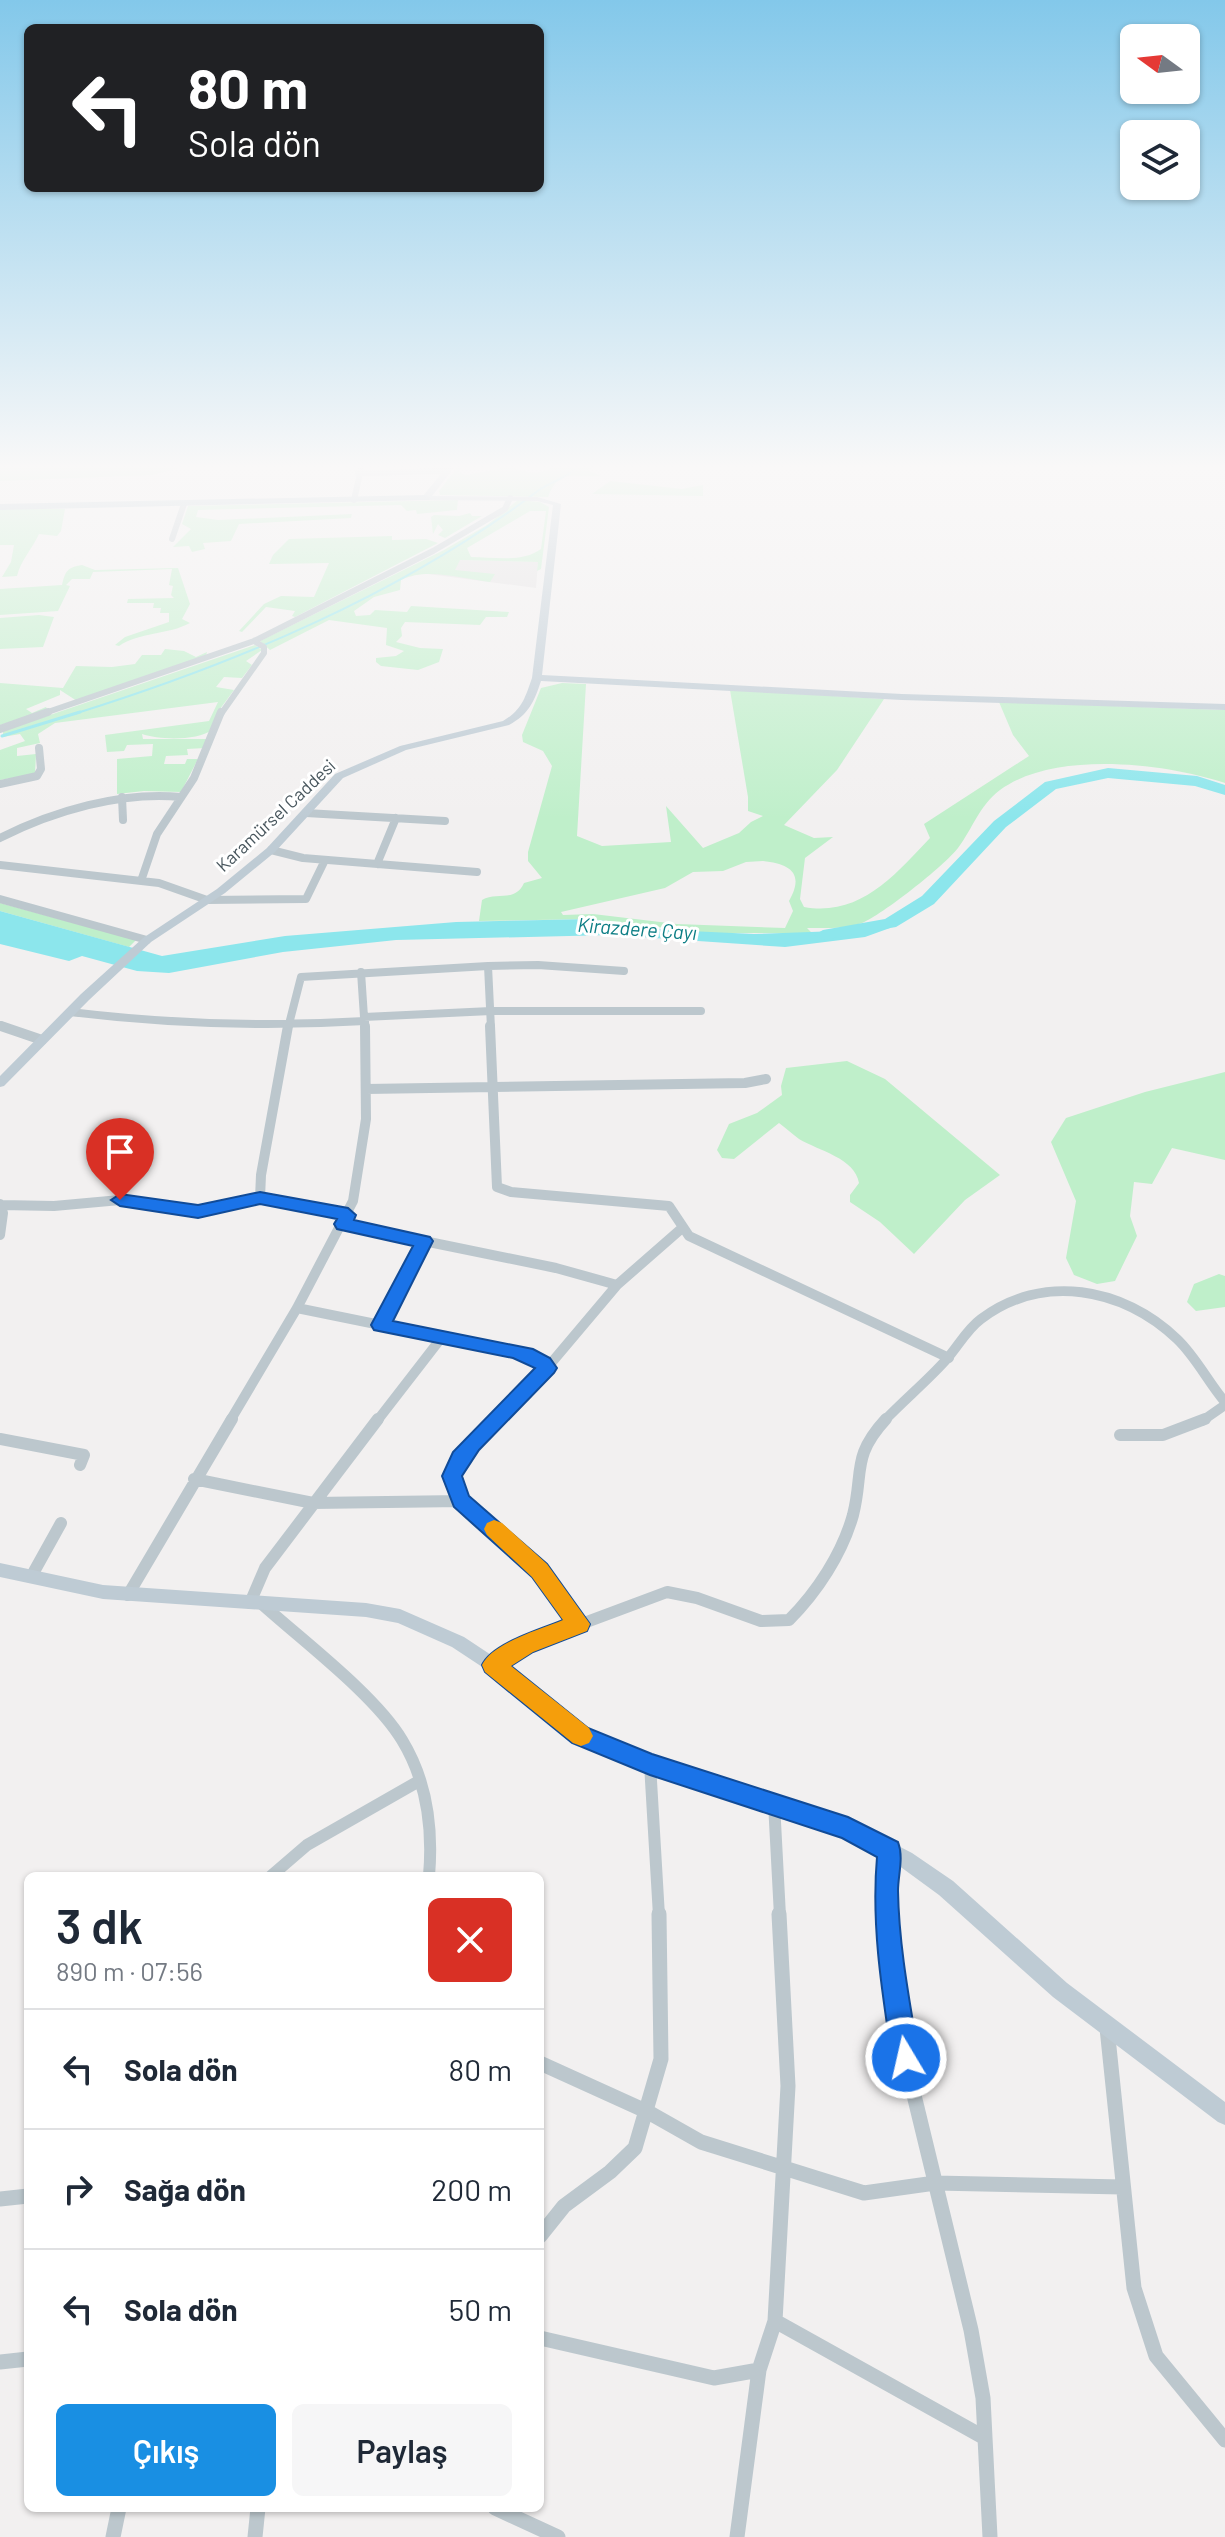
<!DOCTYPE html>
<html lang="tr">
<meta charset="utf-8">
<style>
:root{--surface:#fff;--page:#f6f6f7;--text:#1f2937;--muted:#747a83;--line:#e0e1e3;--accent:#198fe3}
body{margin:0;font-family:Barlow,sans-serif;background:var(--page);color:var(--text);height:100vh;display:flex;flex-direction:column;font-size:30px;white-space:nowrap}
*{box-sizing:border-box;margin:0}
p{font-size:26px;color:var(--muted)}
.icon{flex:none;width:44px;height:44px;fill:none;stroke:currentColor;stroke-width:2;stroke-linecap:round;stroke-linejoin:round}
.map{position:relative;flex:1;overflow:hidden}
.panel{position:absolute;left:24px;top:1872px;width:520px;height:640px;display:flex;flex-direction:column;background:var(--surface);border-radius:12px;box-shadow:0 2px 6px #0004}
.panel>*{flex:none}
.banner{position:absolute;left:24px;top:24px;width:520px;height:168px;border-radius:12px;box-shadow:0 2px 6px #0004;background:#202124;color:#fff;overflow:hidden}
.needle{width:52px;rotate:285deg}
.controls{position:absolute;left:1120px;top:24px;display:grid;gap:16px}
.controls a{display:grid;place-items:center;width:80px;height:80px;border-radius:12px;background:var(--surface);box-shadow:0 2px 6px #0004;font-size:40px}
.pin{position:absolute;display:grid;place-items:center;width:68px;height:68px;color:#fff;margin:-82px -34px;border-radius:50% 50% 50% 0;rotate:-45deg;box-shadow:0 0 8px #0007}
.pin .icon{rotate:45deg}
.me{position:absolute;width:88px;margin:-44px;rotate:351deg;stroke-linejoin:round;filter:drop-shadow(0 0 6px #0008)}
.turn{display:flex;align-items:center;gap:28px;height:168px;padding:0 32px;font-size:36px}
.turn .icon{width:104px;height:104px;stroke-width:2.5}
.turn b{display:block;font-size:56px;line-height:68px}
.round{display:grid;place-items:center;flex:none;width:84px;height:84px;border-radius:12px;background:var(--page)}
.headline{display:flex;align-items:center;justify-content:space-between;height:136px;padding:0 32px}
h1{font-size:48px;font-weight:600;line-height:60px}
.button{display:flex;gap:16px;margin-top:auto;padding:16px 32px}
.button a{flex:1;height:92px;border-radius:12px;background:var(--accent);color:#fff;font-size:32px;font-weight:600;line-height:92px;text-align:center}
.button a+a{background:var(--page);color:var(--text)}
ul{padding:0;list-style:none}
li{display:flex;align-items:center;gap:24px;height:120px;padding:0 32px;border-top:2px solid var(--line)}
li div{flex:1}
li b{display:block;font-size:30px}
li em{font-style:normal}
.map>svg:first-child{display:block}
</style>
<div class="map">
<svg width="1225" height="2537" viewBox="0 0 1225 2537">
<rect width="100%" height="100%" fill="#f2f0f0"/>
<path fill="#e3e1e2" d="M 459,560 L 538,562 L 536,588 L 428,574 Z"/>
<path fill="#bfefca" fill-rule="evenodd" d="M 6,464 L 131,467 L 135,464 L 195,464 L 152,475 L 0,481 L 0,468 Z
M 460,464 L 464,464 L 459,472 L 466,475 L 509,467 L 534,473 L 545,471 L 556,464 L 593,464 L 589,471 L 601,476 C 578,479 560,465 548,497 L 440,495 L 439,491 Z
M 610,481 L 682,489 L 703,485 L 703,496 L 592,494 Z
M 458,500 L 457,510 L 417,514 L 416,510 L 407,511 L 401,505 L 198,510 L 196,517 L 218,520 L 352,514 L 351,518 L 239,524 L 231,541 L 203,543 L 205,549 L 192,552 L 189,546 L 173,547 L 191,529 L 182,524 L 188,506 Z
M 518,500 L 540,502 L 549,507 L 541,569 L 537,571 L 538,562 L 460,560 L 455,570 L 495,574 L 490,582 C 462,579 427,567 401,580 L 400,590 L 374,597 L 354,611 L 356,616 L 370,615 L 375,610 L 407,612 L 411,606 L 509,612 L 507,617 L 486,617 L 480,625 L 405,622 L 401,628 L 402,636 L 396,642 L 420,648 L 443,649 L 439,662 L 418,670 L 381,666 L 376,662 L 376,658 L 396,656 L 404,651 L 386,645 L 387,628 L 329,620 L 270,650 L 260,641 L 444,550 L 487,525 ZM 530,511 L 546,511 L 541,549 C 522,563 494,557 471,557 L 467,548 Z
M 0,509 L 65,509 L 61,531 L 57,536 L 39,534 C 32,549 21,560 17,576 L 2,577 L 11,562 L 14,545 L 0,545 Z
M 470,513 L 472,516 L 482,516 L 445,538 L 438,535 L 443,530 L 438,524 L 433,534 L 431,517 L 434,515 L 459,516 Z
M 392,536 L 392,540 L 426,539 L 438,543 L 295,617 L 292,616 L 295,611 L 266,607 L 242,632 L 239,631 L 264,604 L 281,596 L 314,597 L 329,563 L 269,564 L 273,555 L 289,539 Z
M 82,565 L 95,570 L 178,568 L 190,604 L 182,619 L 190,623 C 168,635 139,632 119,646 L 115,645 L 125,637 L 169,622 L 169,613 L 160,613 L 161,608 L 153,608 L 154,603 L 127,603 L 128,599 L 174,598 L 171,595 L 173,586 L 169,585 L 172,569 L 93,572 L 90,579 L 72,579 L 66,585 L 70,586 L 58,611 L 0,615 L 0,589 L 62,585 C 65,572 67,567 82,565 Z
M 39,615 L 54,617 L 43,647 L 0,649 L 0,618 Z
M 255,645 L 262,650 L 246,661 L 252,665 L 242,678 L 224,677 L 216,687 L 234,690 L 217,713 L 212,730 C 197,741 159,740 142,734 L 143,739 L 210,739 L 205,748 L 187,749 L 188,755 L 166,756 L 164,764 L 185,764 L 187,759 L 198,759 L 181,792 L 144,791 L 117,794 L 117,759 L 152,756 L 153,744 L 127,745 L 124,751 L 107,752 L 105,735 L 209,721 L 218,702 L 55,723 L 38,734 L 40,743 L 17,748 L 17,756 L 36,754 L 35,774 L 0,780 L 0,750 L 25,741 L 20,734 L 3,737 L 3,731 Z
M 165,649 L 184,651 L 196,657 L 207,652 L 206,656 L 77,701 L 60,690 L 60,695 L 26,709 L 32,713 L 46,707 L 48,711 L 0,725 L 0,683 L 63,688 L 76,666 L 112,667 L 135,664 L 142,655 L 161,655 Z
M 562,683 L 586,684 L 577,836 L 602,846 L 671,842 L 666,806 L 703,848 L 739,833 L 751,822 L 763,816 L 748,811 L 748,797 L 730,690 L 884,699 L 837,770 L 784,825 L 814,838 L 833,837 L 805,858 L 800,899 L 804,907 C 860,917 895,875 930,838 L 924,824 L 1029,756 L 1013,735 L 999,702 L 1225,710 L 1225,783 C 1165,763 1054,750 1000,790 C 979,806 973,828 958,848 C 944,866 882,915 862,923 C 845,929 825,928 807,928 L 812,933 L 708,933 L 591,919 L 479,921 L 482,900 C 497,891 515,903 524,883 L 542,878 L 528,861 L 528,852 L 552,766 L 543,751 L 523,742 L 522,735 L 541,688 ZM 763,861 C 790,864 805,873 789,901 L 793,911 L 785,928 L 677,924 L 593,914 L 563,915 L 561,912 L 665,888 L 693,872 L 723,871 L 746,862 Z
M 0,903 L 136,940 L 129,947 L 0,911 Z
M 847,1061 L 885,1079 L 1000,1175 L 965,1200 L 914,1254 L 880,1222 L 850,1202 L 850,1195 L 859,1183 C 855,1158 819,1151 799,1139 C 792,1134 786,1128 779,1123 L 734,1159 L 722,1158 L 717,1150 L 729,1124 L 757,1113 L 782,1095 L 781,1086 L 786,1068 Z
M 1225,1072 L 1225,1160 L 1172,1148 L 1152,1184 L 1134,1182 L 1130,1216 L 1137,1236 L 1115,1281 L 1097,1284 L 1074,1275 L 1066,1258 L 1076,1201 L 1051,1142 L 1066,1118 L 1145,1092 Z
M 1219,1274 L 1225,1276 L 1225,1307 L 1196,1311 L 1187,1302 L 1194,1284 Z"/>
<path fill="#8ce6ec" d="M 0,911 L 162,956 L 285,936 L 456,922 L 591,919 L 668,930 L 754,934 L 865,930 L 890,923 L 890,928 L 865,937 L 785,947 L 610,935 L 396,940 L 283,952 L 169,973 L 137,971 L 82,956 L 69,961 L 0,944 Z"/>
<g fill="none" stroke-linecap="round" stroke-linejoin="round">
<path stroke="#8ce6ec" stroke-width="2" d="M 74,714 C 237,663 402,594 539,490 C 553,481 569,477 580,464"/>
<path stroke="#8ce6ec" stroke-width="3" d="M 2,736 L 80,712"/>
<path fill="#8ce6ec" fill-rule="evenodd" d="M 1108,768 L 1197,776 L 1225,785 L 1225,795 L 1195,786 L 1108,778 L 1056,789 L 1006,827 L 934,904 L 896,927 L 823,940 L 814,935 L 823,930 L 885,919 L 922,896 L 994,821 L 1045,782 Z"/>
<path stroke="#bcc7cd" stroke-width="6" d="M 79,464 L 109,464
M 358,473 L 448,471
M 354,500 L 362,464
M 172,539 L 184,504
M 42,714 L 254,641 L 433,551 L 505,509 L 510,498
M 221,714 L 264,653 L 264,647 L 254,641"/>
<path stroke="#bcc7cd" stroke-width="8" d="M 0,729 L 48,712
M 0,784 L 37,776 L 41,769 L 39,748
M 122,797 L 123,820
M 306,813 L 445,821
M 0,838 C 53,811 122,791 181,797
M 271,850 L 303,858 L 477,872
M 377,864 L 396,818
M 0,865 L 159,883 L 207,900 L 306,899 L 325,860
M 141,881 L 157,834 L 194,778 L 221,712
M 0,899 L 147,940
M 488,966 L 538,965 L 624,971
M 361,972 L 364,1017
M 70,1012 C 169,1024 266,1027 365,1021 L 364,1017 L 491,1011 L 701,1011
M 365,1021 L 365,1028
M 0,1025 L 7,1028
M 288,1028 L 301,977 L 488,966 L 491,1028"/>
<path stroke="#bcc7cd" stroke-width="10" d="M 1,1026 L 42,1040
M 288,1026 L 261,1175 L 260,1198 L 348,1215
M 490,1026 L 497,1187 L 511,1192 L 669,1206 L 689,1236 L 949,1358
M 366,1089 L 745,1083 L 766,1079
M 0,1204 L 3,1213 L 0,1235
M 1,1205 L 54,1206 L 120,1200 L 198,1211 L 260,1198
M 343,1224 L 424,1241 L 381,1325
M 424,1241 L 556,1268 L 617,1285
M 297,1308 L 533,1356 L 547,1368 L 496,1421
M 547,1368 L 617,1285 L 681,1229
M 230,1421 L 297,1308 L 353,1201 L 366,1119 L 365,1026
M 377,1421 L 442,1337
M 884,1421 C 904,1400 926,1382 945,1361 C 958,1347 966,1330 981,1319 C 1042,1273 1123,1287 1177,1339 C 1196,1357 1208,1382 1225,1402
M 1202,1421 L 1225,1405"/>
<path stroke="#bcc7cd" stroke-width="12" d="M 1120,1435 L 1163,1435 L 1205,1419
M 0,1439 L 84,1455 L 80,1465
M 194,1479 L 313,1503 L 461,1501 L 452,1476 L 460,1458 L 498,1419
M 461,1501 L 539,1571 L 579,1624
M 31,1577 L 61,1523
M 128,1595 L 232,1419
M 250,1603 L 265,1568 L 378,1419
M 262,1604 C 303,1641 375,1695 402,1740 C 427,1781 433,1830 429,1876
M 493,1665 L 525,1645 L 667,1592 L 697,1598 L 761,1621 L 789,1620 C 817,1592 842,1554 853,1515 C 864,1472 851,1457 886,1419
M 650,1764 L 659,1916
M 774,1803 L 780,1916
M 271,1876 L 307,1845 L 419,1781
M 888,1916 L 889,1851"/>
<path stroke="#bcc7cd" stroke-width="15" d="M 888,1914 L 894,1990 L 905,2058 L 971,2330 L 983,2398 L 990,2537
M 1107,2028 L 1134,2288 L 1156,2356 L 1225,2440
M 540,2063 L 648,2112 L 701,2142 L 864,2193 L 935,2183 L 1122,2187
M 0,2199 L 28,2196
M 540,2236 L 564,2206 L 610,2172 L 635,2148 L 661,2059 L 659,1914
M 775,2321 L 985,2438
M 540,2338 L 714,2378 L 759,2370 L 775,2321 L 788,2086 L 779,1914
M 0,2362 L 28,2359
M 495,2508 L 558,2537
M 113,2537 L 119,2508
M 255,2537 L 258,2508
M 737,2537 L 759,2370"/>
<path fill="#becbd4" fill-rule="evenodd" d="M 449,464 L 457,464 L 432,496 L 537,497 L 561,504 L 542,675 L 902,694 L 1225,704 L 1225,710 L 902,700 L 541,681 C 534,702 529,714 509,725 L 406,750 L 343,778 L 275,852 L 225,893 L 151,942 L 89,1000 L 4,1086 L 0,1087 L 0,1076 L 81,994 L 143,938 L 217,889 L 267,848 L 335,774 L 400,746 L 503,721 C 522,710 525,698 532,678 L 553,505 L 537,501 L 423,500 L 423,496 Z
M 0,1563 L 103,1585 L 366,1603 L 400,1609 L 464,1637 L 520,1674 L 586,1729 L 652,1756 L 848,1820 L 912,1853 L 953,1881 L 1067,1983 L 1225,2102 L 1225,2125 L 1218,2122 L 1053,1997 L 939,1895 L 898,1865 L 844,1836 L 650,1772 L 574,1741 L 508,1684 L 452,1647 L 398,1623 L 366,1617 L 103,1599 L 0,1577 Z"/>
<path fill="#b0c4ce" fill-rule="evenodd" d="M 426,495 L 431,498 L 429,500 L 0,510 L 0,504 Z"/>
</g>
<linearGradient id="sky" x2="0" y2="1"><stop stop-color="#83c8ea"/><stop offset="0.57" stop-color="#f9f8f8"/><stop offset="1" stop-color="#f9f8f8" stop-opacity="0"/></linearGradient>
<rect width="1225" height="819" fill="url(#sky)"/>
<path fill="#1a73e8" stroke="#114b97" stroke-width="2" d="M 260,1192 L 348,1208 L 356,1215 L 354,1220 L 430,1237 L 433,1241 L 393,1321 L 533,1349 L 550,1358 L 557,1368 L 554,1373 L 479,1450 L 462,1476 L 469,1496 L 547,1564 L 590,1624 L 587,1631 L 533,1652 L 511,1666 L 588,1728 L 652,1754 L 848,1817 L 898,1842 C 904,1858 898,1875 898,1891 C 899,1947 910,2003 919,2058 L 915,2068 L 906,2072 L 896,2068 L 892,2058 C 882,1992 871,1924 877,1857 L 842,1838 L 650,1775 L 572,1743 L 485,1672 L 482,1665 C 492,1643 541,1629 563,1620 L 532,1577 L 454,1507 L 442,1476 L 453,1452 L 535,1368 L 513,1358 L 374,1330 L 371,1325 L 413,1246 L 337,1229 L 334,1224 L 337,1219 L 260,1204 L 198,1218 L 120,1206 L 111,1200 L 120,1194 L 198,1205 Z"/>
<path fill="#f59e0b" d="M 494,1520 L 502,1523 L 547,1564 L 590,1624 L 587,1631 L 533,1652 L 511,1666 L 589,1728 L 593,1736 L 589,1743 L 581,1746 L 573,1743 L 485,1672 L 482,1665 C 492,1643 541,1629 563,1620 L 532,1577 L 487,1535 L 484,1529 L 487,1523 Z"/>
<g text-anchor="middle" stroke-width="6" stroke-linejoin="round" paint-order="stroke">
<g font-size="18" fill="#48565d" stroke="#fff">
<text transform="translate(276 816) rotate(-43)" y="6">Karamürsel Caddesi</text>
</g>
<g font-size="20" font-style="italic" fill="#0d7e85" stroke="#fff">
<text transform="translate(637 929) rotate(4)" y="7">Kirazdere Çayı</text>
</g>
</g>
</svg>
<div class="controls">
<a><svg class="needle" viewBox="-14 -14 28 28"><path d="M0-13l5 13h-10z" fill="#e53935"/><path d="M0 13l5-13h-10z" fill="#747a83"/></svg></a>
<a><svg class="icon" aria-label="layers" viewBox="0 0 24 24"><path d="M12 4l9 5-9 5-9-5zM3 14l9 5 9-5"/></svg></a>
</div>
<div class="pin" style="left:120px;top:1200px;background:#d93025"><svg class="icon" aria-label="arrive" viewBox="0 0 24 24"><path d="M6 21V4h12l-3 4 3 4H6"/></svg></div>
<svg class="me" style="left:906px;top:2058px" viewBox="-20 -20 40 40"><circle r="17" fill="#1a73e8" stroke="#fff" stroke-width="3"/><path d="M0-11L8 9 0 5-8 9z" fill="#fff"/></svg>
<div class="banner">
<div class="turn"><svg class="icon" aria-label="left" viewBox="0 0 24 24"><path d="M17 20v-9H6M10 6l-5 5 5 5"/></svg><div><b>80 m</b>Sola dön</div></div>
</div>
<section class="panel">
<div class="headline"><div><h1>3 dk</h1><p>890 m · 07:56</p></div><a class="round" style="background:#d93025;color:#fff"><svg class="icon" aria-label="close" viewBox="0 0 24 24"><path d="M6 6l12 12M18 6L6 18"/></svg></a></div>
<ul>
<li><svg class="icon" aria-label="left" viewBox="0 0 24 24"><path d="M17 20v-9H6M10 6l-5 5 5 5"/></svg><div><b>Sola dön</b></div><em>80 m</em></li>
<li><svg class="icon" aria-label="right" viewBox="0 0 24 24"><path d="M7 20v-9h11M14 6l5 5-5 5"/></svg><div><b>Sağa dön</b></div><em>200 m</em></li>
<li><svg class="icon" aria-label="left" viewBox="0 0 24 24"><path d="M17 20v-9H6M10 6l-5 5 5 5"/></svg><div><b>Sola dön</b></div><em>50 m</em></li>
</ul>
<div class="button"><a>Çıkış</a><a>Paylaş</a></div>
</section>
</div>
